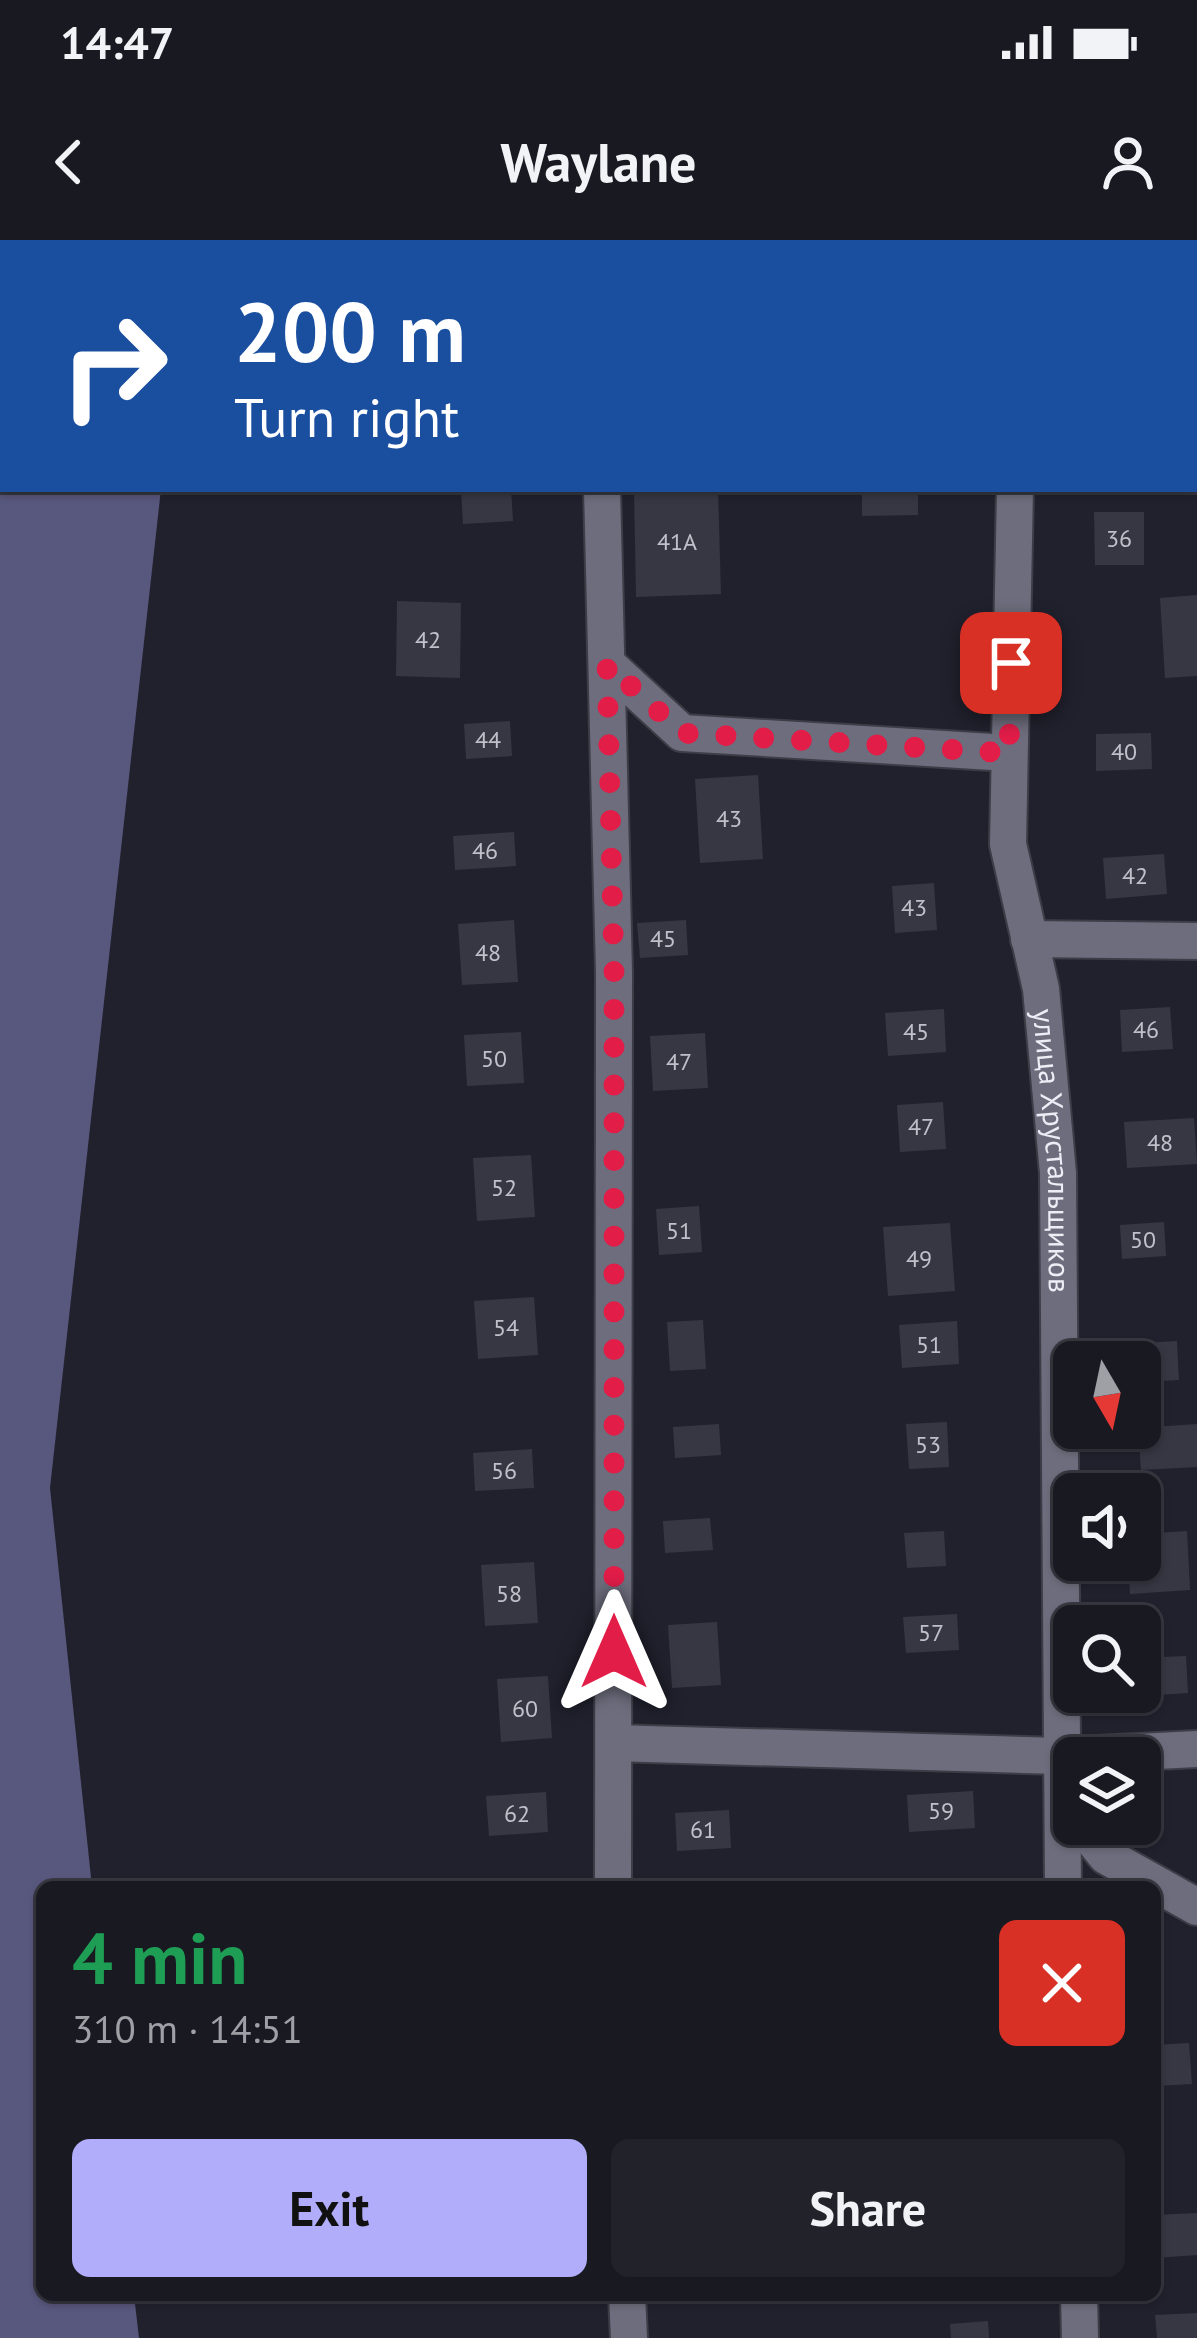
<!DOCTYPE html>
<meta charset="utf-8">
<style>
:root{--surface:#191922;--page:#22222a;--text:#f1f3f6;--muted:#9fa0a5;--line:#373840;--accent:#b1adfa}
body{margin:0;font-family:"PT Sans",sans-serif;background:var(--page);color:var(--text);height:100vh;display:flex;flex-direction:column;font-size:45px;white-space:nowrap}
*{box-sizing:border-box;margin:0}
p{font-size:39px;color:var(--muted)}
.icon{flex:none;width:66px;height:66px;fill:none;stroke:currentColor;stroke-width:2;stroke-linecap:round;stroke-linejoin:round}
.map{position:relative;flex:1;overflow:hidden}
.details{position:absolute;left:36px;top:1641px;width:1125px;height:420px;display:flex;flex-direction:column;background:var(--surface);border-radius:18px;box-shadow:0 3px 9px #0004,0 0 0 3px var(--line)}
.details>*{flex:none}
.hud{position:absolute;left:0px;top:0px;width:1197px;height:252px;box-shadow:0 3px 9px #0004,0 0 0 3px var(--line);background:#1a4fa0;color:#fff;overflow:hidden}
.needle{width:78px;rotate:171deg}
.fabs{position:absolute;left:1053px;top:1101px;display:grid;gap:24px}
.fabs a{display:grid;place-items:center;width:108px;height:108px;border-radius:18px;background:var(--surface);box-shadow:0 3px 9px #0004,0 0 0 3px var(--line);font-size:60px}
.pin{position:absolute;display:grid;place-items:center;width:102px;height:102px;color:#fff;margin:-51px;border-radius:24px;box-shadow:0 6px 18px #0006}
.me{position:absolute;width:132px;margin:-66px;rotate:0deg;stroke-linejoin:round;filter:drop-shadow(0 0 9px #0008)}
.turn{display:flex;align-items:center;gap:42px;height:252px;padding:0 36px;font-size:54px}
.turn .icon{width:156px;height:156px;stroke-width:2.5}
.turn b{display:block;font-size:84px;line-height:102px}
.round{display:grid;place-items:center;flex:none;width:126px;height:126px;border-radius:18px;background:var(--page)}
.overview{display:flex;align-items:center;justify-content:space-between;height:204px;padding:0 36px}
h1{font-size:72px;font-weight:800;line-height:90px;color:#1e9e55}
.primary-button{display:flex;gap:24px;margin-top:auto;padding:24px 36px}
.primary-button a{flex:1;height:138px;border-radius:18px;background:var(--accent);color:#111;font-size:48px;font-weight:800;line-height:138px;text-align:center}
.primary-button a+a{background:var(--page);color:var(--text)}
.status{display:flex;justify-content:space-between;align-items:center;height:84px;padding:0 60px;background:var(--surface);direction:ltr}
.status svg{height:33px;fill:currentColor}
header{display:flex;justify-content:space-between;align-items:center;height:156px;padding:0 36px;background:var(--surface);font-size:54px;font-weight:800}
.map>svg:first-child{display:block}
</style>
<div class="status"><b>14:47</b><svg viewBox="0 0 49 12"><path d="M0 12V9h3v3zM5 12V6h3v6zM10 12V3h3v9zM15 12V0h3v12zM26 1h20v11H26zM47 4h2v5h-2z"/></svg></div>
<header><svg class="icon" aria-label="back" viewBox="0 0 24 24"><path d="M15 5l-7 7 7 7"/></svg>Waylane<svg class="icon" aria-label="person" viewBox="0 0 24 24"><circle cx="12" cy="8" r="4"/><path d="M4 21q1-7 8-7t8 7"/></svg></header>
<div class="map">
<svg width="1197" height="2098" viewBox="0 0 1197 2098">
<rect width="100%" height="100%" fill="#21212e"/>
<path fill="#58577d" d="M 0,0 L 189,0 L 3,3 L 3,249 L 161,249 L 50,1248 L 92,1647 L 42,1647 L 42,2055 L 134,2055 L 139,2098 L 0,2098 Z"/>
<path fill="#373744" d="M 461,249 L 511,249 L 513,281 L 463,284 Z
M 634,249 L 718,249 L 721,354 L 636,357 Z
M 862,249 L 918,249 L 918,275 L 862,276 Z
M 1094,272 L 1144,272 L 1144,325 L 1095,325 Z
M 1197,355 L 1197,436 L 1165,438 L 1160,358 Z
M 397,361 L 461,363 L 460,438 L 396,436 Z
M 510,481 L 512,516 L 466,519 L 464,484 Z
M 1151,493 L 1152,529 L 1096,531 L 1096,494 Z
M 758,535 L 763,619 L 700,623 L 695,539 Z
M 514,592 L 516,626 L 455,630 L 453,596 Z
M 1164,614 L 1167,654 L 1106,659 L 1103,618 Z
M 934,643 L 937,690 L 895,693 L 892,646 Z
M 514,680 L 518,742 L 462,745 L 458,684 Z
M 686,680 L 688,715 L 640,718 L 637,683 Z
M 1170,767 L 1173,809 L 1122,812 L 1120,770 Z
M 944,769 L 946,812 L 888,816 L 885,773 Z
M 521,792 L 524,843 L 467,846 L 464,795 Z
M 705,793 L 708,848 L 653,851 L 650,796 Z
M 943,862 L 946,909 L 900,912 L 897,865 Z
M 1194,878 L 1197,924 L 1127,928 L 1124,882 Z
M 531,915 L 535,977 L 477,981 L 473,918 Z
M 699,966 L 702,1012 L 659,1015 L 656,969 Z
M 1164,982 L 1166,1016 L 1122,1019 L 1120,985 Z
M 950,983 L 955,1051 L 888,1056 L 883,987 Z
M 534,1057 L 538,1115 L 478,1119 L 474,1061 Z
M 703,1080 L 706,1129 L 670,1131 L 667,1082 Z
M 957,1081 L 959,1124 L 902,1128 L 899,1085 Z
M 1177,1101 L 1179,1140 L 1140,1142 L 1140,1122 L 1127,1122 L 1126,1104 Z
M 947,1182 L 949,1227 L 909,1229 L 906,1184 Z
M 719,1184 L 721,1215 L 675,1218 L 673,1187 Z
M 1197,1184 L 1197,1227 L 1141,1230 L 1138,1188 Z
M 532,1209 L 534,1248 L 475,1251 L 473,1213 Z
M 710,1278 L 713,1310 L 665,1313 L 663,1281 Z
M 944,1291 L 946,1326 L 907,1328 L 904,1293 Z
M 1187,1291 L 1190,1350 L 1130,1354 L 1128,1320 L 1140,1320 L 1140,1294 Z
M 534,1322 L 538,1383 L 485,1386 L 481,1325 Z
M 957,1374 L 959,1410 L 906,1413 L 903,1377 Z
M 717,1382 L 721,1445 L 672,1448 L 668,1385 Z
M 1186,1416 L 1188,1453 L 1141,1456 L 1140,1418 Z
M 548,1436 L 552,1498 L 501,1502 L 497,1439 Z
M 973,1551 L 975,1588 L 909,1592 L 907,1555 Z
M 546,1552 L 548,1592 L 489,1596 L 486,1556 Z
M 729,1570 L 731,1608 L 677,1611 L 675,1573 Z
M 1189,1803 L 1192,1844 L 1155,1846 L 1155,1805 Z
M 1197,1973 L 1197,2015 L 1155,2018 L 1155,1975 Z
M 1197,2073 L 1197,2098 L 1157,2098 L 1155,2075 Z
M 988,2081 L 989,2098 L 951,2098 L 950,2084 Z"/>
<g fill="none" stroke-linecap="round" stroke-linejoin="round">
<g stroke="#3d3d47" stroke-width="40">
<g id="minor">
<path d="M 618,3 L 619,0"/>
<path d="M 1037,3 L 1037,0"/>
<path d="M 1194,141 L 1197,141"/>
<path d="M 602,249 L 614,732 L 613,1647"/>
<path id="s1" d="M 1015,249 L 1008,604 L 1041,749 L 1058,933 L 1063,1647"/>
<path d="M 607,424 L 682,493 L 1009,513"/>
<path d="M 1029,699 L 1197,701"/>
<path d="M 614,1503 L 1058,1516 L 1197,1509"/>
<path d="M 1080,1584 L 1106,1616 L 1197,1667"/>
<path d="M 627,2055 L 629,2098"/>
<path d="M 1079,2055 L 1080,2098"/>
</g>
</g>
<use href="#minor" stroke="#6d6d7d" stroke-width="36"/>
</g>
<g fill="none" stroke-linecap="round" stroke-linejoin="round">
<path stroke="#e11d48" stroke-width="21" stroke-dasharray="0 37.8" d="M 614,1412 L 614,732 L 607,424 L 682,493 L 1009,513 L 1011,423"/>
</g>
<g text-anchor="middle" stroke-width="10" stroke-linejoin="round" paint-order="stroke">
<g font-size="24" fill="#c0c0ca">
<text x="1119" y="307">36</text>
<text x="677" y="310">41А</text>
<text x="428" y="408">42</text>
<text x="488" y="508">44</text>
<text x="1124" y="520">40</text>
<text x="729" y="587">43</text>
<text x="485" y="619">46</text>
<text x="1135" y="644">42</text>
<text x="914" y="676">43</text>
<text x="663" y="707">45</text>
<text x="488" y="721">48</text>
<text x="1146" y="798">46</text>
<text x="916" y="800">45</text>
<text x="494" y="827">50</text>
<text x="679" y="830">47</text>
<text x="921" y="895">47</text>
<text x="1160" y="911">48</text>
<text x="504" y="956">52</text>
<text x="679" y="999">51</text>
<text x="1143" y="1008">50</text>
<text x="919" y="1027">49</text>
<text x="506" y="1096">54</text>
<text x="929" y="1113">51</text>
<text x="928" y="1213">53</text>
<text x="504" y="1239">56</text>
<text x="509" y="1362">58</text>
<text x="931" y="1401">57</text>
<text x="525" y="1477">60</text>
<text x="941" y="1579">59</text>
<text x="517" y="1582">62</text>
<text x="703" y="1598">61</text>
</g>
<g font-size="30" fill="#ededf6" stroke="#21212e">
<text dy="10" stroke="none"><textPath href="#s1" startOffset="666">улица Хрустальщиков</textPath></text>
</g>
</g>
</svg>
<div class="fabs">
<a><svg class="needle" viewBox="-14 -14 28 28"><path d="M0-13l5 13h-10z" fill="#e53935"/><path d="M0 13l5-13h-10z" fill="#9fa0a5"/></svg></a>
<a><svg class="icon" aria-label="sound" viewBox="0 0 24 24"><path d="M4 9h4l5-4v14l-5-4H4zM17 9q2 3 0 6"/></svg></a>
<a><svg class="icon" aria-label="search" viewBox="0 0 24 24"><circle cx="10" cy="10" r="6"/><path d="M15 15l6 6"/></svg></a>
<a><svg class="icon" aria-label="layers" viewBox="0 0 24 24"><path d="M12 4l9 5-9 5-9-5zM3 14l9 5 9-5"/></svg></a>
</div>
<div class="pin" style="left:1011px;top:423px;background:#d93025"><svg class="icon" aria-label="arrive" viewBox="0 0 24 24"><path d="M6 21V4h12l-3 4 3 4H6"/></svg></div>
<svg class="me" style="left:614px;top:1412px" viewBox="-20 -20 40 40"><path d="M0-17L14 15 0 8-14 15z" fill="#e11d48" stroke="#fff" stroke-width="4"/></svg>
<div class="hud">
<div class="turn"><svg class="icon" aria-label="right" viewBox="0 0 24 24"><path d="M7 20v-9h11M14 6l5 5-5 5"/></svg><div><b>200 m</b>Turn right</div></div>
</div>
<section class="details">
<div class="overview"><div><h1>4 min</h1><p>310 m · 14:51</p></div><a class="round" style="background:#d93025;color:#fff"><svg class="icon" aria-label="close" viewBox="0 0 24 24"><path d="M6 6l12 12M18 6L6 18"/></svg></a></div>
<div class="primary-button"><a>Exit</a><a>Share</a></div>
</section>
</div>
